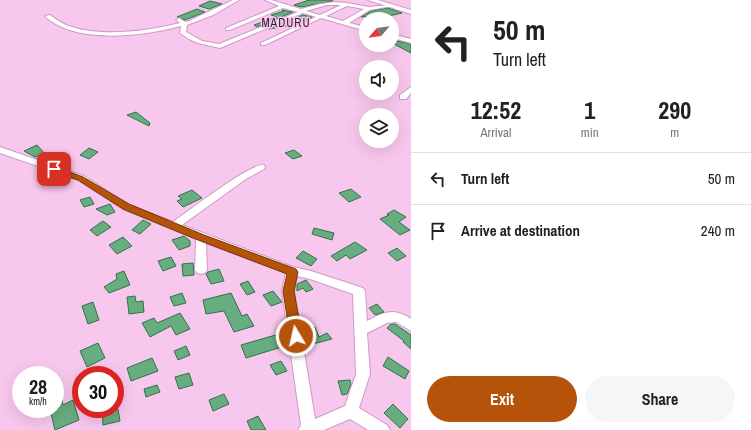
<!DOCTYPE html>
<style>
:root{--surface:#fff;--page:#f6f6f6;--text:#202124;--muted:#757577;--line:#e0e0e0;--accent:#b45309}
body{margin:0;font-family:"Archivo Narrow",sans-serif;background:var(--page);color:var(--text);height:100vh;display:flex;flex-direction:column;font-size:15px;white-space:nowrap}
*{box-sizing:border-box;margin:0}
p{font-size:13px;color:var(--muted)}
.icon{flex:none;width:22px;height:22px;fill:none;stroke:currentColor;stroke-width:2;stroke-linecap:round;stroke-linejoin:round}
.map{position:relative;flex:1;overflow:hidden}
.panel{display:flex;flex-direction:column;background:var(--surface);width:340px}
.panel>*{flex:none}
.hud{background:#fff;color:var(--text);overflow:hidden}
.needle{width:26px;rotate:242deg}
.buttons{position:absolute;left:359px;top:12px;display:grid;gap:8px}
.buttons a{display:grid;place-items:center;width:40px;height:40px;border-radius:50%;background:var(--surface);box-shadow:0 4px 16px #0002;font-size:20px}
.speed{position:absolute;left:12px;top:366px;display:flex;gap:8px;font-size:20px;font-weight:700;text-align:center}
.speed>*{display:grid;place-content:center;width:52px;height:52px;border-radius:50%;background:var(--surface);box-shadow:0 4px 16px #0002;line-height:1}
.speed small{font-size:10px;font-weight:400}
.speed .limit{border:6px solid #d22;background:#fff;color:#111}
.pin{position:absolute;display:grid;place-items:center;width:34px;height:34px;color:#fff;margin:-17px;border-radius:8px;box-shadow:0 2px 6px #0006}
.me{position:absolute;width:44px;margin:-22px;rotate:351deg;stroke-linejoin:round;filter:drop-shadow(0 0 3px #0008)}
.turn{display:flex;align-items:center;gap:14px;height:84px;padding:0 16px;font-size:18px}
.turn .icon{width:52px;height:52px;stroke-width:2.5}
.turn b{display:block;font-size:28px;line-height:34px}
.eta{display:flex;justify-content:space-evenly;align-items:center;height:68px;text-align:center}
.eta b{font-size:24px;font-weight:700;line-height:28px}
.action{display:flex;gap:8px;margin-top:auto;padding:8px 16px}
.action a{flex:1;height:46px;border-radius:24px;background:var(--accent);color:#fff;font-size:16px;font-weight:700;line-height:46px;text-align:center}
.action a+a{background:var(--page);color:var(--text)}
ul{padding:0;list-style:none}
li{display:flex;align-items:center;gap:12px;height:52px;padding:0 16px;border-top:1px solid var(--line)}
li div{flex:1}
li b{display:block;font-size:15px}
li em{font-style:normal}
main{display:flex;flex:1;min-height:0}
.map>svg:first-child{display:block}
</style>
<main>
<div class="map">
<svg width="411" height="430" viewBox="0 0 411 430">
<rect width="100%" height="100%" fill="#f8c7ed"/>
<path fill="#68ad7f" stroke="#31724a" d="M 309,0 L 332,0 L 333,1 L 301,7 L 294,5 Z
M 210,1 L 222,4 L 209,9 L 199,6 Z
M 388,8 L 402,13 L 380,18 L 374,16 L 361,17 L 371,11 Z
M 197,9 L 205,12 L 185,20 L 177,17 Z
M 282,10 L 293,12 L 257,27 L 254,25 L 276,17 L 271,15 L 284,11 Z
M 303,15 L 312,17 L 295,25 L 269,29 Z
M 392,40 L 411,44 L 411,53 L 392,43 Z
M 136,112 L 150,123 L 149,126 L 127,115 Z
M 37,145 L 45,154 L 35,157 L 24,151 Z
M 89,148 L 98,152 L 89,159 L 80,155 Z
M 294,150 L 302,156 L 293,159 L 285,153 Z
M 351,189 L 361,197 L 349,202 L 339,193 Z
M 192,190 L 202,198 L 183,207 L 177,201 L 182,199 L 178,196 Z
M 90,197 L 94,204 L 84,207 L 80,200 Z
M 110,204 L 115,212 L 107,215 L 96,209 Z
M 394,210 L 406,217 L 399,222 L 410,230 L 400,235 L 380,219 L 389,215 L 387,214 Z
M 143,220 L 151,224 L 140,234 L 132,230 Z
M 103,221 L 111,227 L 97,236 L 90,230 Z
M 314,228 L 334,233 L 332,240 L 312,234 Z
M 184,236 L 190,241 L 190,246 L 179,250 L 172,240 Z
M 123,237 L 132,246 L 117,254 L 109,245 Z
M 355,242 L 367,250 L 350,259 L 346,255 L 337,261 L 331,256 Z
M 397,248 L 406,256 L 397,261 L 388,253 Z
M 303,251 L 317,259 L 311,266 L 296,258 Z
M 171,257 L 176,266 L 163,271 L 158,261 Z
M 193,263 L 194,275 L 183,276 L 182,264 Z
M 219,269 L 224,281 L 211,284 L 206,274 L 208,272 Z
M 124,271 L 130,285 L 109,293 L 104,287 L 117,279 L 116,274 Z
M 306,280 L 313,289 L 306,292 L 303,288 L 297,291 L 297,284 Z
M 248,281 L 255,292 L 247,295 L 240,284 Z
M 273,291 L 282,302 L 271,306 L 263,295 Z
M 182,293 L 186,303 L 174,306 L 170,297 Z
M 231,293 L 242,316 L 247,314 L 254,326 L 234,332 L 224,311 L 206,314 L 203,300 Z
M 135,296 L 136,302 L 143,301 L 144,312 L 129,314 L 127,297 Z
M 93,302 L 99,320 L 88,324 L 82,306 Z
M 377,304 L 384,312 L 375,315 L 369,308 Z
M 180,313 L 190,329 L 176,335 L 171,326 L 150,337 L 142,323 L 154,318 L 157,323 Z
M 391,324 L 395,324 L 411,335 L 411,349 L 403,342 L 404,341 L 387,328 Z
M 315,327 L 319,337 L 327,333 L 332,339 L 305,346 L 304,343 L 309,341 L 305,330 Z
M 286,332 L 288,345 L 246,358 L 241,345 Z
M 98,343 L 105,358 L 87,367 L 80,351 Z
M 186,346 L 190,355 L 178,360 L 174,351 Z
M 388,357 L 409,371 L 405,379 L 383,366 Z
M 152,358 L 158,371 L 131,381 L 127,368 Z
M 281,361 L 287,371 L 276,375 L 270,365 Z
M 189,373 L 193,385 L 179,389 L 175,377 Z
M 350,380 L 351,384 L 347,394 L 342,395 L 338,381 Z
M 157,385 L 160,392 L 146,397 L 144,389 Z
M 224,394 L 229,404 L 213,411 L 209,400 Z
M 61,395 L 63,405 L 73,400 L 79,420 L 55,430 L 50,409 L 55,409 L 55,398 Z
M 393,404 L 408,419 L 400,428 L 384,413 Z
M 102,409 L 118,409 L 120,421 L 103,425 Z
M 258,416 L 266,430 L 251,430 L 247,421 Z"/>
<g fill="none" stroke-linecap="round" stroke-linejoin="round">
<g stroke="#d197c5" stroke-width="2">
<path id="minor" d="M 233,0 L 239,0 L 213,15 L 187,25 L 186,32 L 202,41 L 219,44 L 298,12 L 283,8 L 230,30 L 226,30 L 226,28 L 279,6 L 265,0 L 271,0 L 301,9 L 320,4 L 334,2 L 347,3 L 369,7 L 390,5 L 392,6 L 370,10 L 349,23 L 366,27 L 366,31 L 321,18 L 265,45 L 261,45 L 261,43 L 316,17 L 303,13 L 220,48 L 198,43 L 189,39 L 180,33 L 181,26 C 144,36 75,45 45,16 L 50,15 C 57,20 64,25 72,27 C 102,37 149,31 180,23 L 176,20 L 179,18 L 185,22 L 189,21 ZM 327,5 L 341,5 L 320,15 L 306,11 ZM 347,6 L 364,9 L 343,21 L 326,16 Z
M 392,34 L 411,39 L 411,43 L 392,38 Z
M 411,87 L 411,93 L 406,99 L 400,99 L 400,95 Z
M 0,147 L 84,176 L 129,205 L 173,222 C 187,212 252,162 264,165 L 265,167 L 264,169 L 246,179 L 182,225 L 293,267 L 311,271 L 363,288 L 365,291 L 367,321 C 384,312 394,307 411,319 L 411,331 L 396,322 L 387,323 L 367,333 L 370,374 L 359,408 L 387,425 L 390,430 L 368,430 L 350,419 L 324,430 L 298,430 L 301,425 L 282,291 L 286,273 L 206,243 L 207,270 L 205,273 L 201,274 L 197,273 L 195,270 L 196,239 L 123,209 L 78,180 L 0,153 ZM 297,276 L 310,279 L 353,294 L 356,374 L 345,406 L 315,419 L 294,291 Z"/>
</g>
<g stroke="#d197c5" stroke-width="2">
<path id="secondary" d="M 368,0 L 378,0 L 411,10 L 411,14 Z"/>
</g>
<use href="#minor" fill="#fff" fill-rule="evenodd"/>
<use href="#secondary" fill="#fff" fill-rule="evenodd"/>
</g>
<path fill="#b45309" stroke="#753606" d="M 51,167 L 57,167 L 83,177 L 129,204 L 204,235 L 296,269 L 298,272 L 294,291 L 302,336 L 300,340 L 296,341 L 292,340 L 290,336 L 283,291 L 287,274 L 198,240 L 123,209 L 78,180 L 51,171 Z"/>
<g text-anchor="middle" stroke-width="3" stroke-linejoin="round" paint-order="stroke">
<g font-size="12" letter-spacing="1" fill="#311b2d" stroke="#f8c7ed">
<text x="286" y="27">MADURU</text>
</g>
</g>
</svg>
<div class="buttons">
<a><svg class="needle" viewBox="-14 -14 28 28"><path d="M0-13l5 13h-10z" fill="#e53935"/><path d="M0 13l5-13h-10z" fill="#757577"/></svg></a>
<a><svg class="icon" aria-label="sound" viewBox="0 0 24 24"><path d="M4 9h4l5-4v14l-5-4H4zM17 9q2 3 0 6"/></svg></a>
<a><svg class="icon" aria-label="layers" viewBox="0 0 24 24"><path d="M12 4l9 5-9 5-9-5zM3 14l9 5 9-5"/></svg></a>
</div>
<div class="speed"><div>28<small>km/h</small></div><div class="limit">30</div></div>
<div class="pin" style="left:54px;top:169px;background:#d93025"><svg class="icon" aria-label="arrive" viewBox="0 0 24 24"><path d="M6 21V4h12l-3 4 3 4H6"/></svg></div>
<svg class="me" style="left:296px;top:336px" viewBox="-20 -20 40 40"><circle r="17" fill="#b45309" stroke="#fff" stroke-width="3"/><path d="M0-11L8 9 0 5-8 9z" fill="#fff"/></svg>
</div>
<section class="panel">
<div class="hud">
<div class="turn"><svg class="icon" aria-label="left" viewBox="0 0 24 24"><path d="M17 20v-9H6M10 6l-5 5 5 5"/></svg><div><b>50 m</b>Turn left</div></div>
</div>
<div class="eta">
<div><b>12:52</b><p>Arrival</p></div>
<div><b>1</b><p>min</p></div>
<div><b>290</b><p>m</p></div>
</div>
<ul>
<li><svg class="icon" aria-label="left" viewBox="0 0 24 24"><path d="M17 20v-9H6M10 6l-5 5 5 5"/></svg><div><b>Turn left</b></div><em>50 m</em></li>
<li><svg class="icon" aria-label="arrive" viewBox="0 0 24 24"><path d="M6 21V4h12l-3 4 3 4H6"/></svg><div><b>Arrive at destination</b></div><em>240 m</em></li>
</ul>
<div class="action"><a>Exit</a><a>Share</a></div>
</section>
</main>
